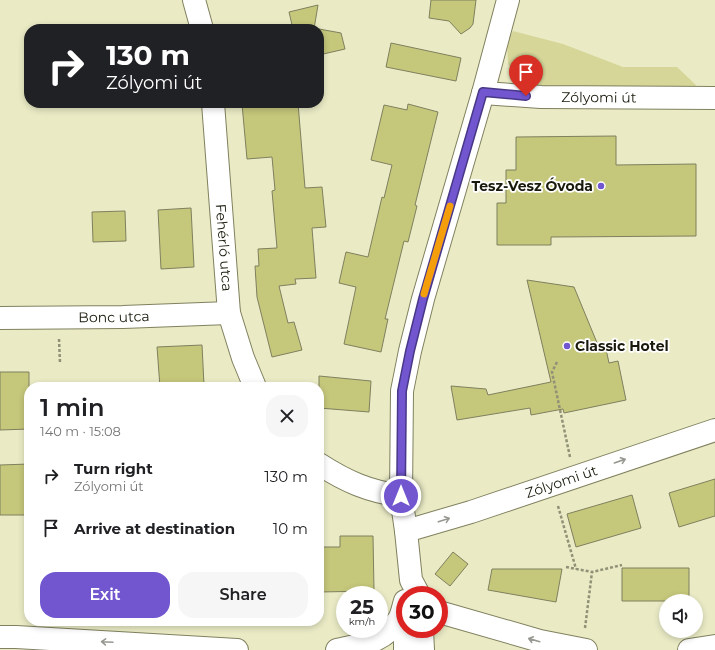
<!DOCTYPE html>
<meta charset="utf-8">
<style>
:root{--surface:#fff;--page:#f6f6f6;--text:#202124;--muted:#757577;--accent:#7156d0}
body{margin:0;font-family:Montserrat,sans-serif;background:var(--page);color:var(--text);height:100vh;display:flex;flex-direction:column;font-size:15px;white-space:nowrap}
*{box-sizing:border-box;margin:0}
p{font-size:13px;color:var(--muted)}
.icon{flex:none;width:22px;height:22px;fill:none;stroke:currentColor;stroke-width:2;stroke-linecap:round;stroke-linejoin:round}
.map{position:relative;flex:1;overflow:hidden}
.sheet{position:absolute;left:24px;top:382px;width:300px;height:244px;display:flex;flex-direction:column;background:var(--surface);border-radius:16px;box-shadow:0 2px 6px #0003}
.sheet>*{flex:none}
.banner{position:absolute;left:24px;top:24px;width:300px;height:84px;border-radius:16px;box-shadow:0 2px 6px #0003;background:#202124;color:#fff;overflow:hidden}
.fabs{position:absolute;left:659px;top:594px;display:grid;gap:8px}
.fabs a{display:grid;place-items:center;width:44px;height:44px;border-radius:50%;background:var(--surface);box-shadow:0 2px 6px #0003;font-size:20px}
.speed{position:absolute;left:336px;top:586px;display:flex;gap:8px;font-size:20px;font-weight:700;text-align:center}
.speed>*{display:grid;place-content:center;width:52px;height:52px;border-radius:50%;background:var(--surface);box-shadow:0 2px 6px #0003;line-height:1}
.speed small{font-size:10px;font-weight:400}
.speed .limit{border:6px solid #d22;background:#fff;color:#111}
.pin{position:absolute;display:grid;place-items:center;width:34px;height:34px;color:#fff;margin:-41px -17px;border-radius:50% 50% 50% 0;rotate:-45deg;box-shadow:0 0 4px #0007}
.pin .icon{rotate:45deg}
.me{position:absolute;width:44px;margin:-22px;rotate:0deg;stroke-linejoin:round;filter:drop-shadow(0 0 3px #0008)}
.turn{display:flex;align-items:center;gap:14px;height:84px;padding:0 16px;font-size:18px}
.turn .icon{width:52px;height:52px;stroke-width:2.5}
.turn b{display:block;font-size:28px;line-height:34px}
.round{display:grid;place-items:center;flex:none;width:42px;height:42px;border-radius:16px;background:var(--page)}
.head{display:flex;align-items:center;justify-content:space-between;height:68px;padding:0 16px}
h1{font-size:24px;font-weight:600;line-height:30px}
.button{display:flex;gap:8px;margin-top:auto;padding:8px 16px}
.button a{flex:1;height:46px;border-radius:16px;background:var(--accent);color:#fff;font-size:16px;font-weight:600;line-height:46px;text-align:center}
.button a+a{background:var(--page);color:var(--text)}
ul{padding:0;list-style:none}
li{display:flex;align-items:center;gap:12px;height:52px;padding:0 16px}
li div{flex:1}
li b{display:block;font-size:15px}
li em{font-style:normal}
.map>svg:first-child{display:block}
</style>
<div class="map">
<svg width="715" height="650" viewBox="0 0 715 650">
<rect width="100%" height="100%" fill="#eaebc5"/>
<path fill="#d5d698" d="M 513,31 L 563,44 L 623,67 L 677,67 L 696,85 L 694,89 L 533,87 L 518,79 L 508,64 L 507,43 Z"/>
<path fill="#c5c77b" stroke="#7f805e" d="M 431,0 L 476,0 L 473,24 L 470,28 L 461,34 L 449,21 L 429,18 Z
M 318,5 L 314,29 L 293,29 L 289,12 Z
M 319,29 L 341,33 L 345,49 L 319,55 Z
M 391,43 L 461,58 L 456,81 L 386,67 Z
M 261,103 L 298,103 L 305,188 L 322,187 L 326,227 L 312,228 L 316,278 L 295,279 L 296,284 L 279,286 L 288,323 L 294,322 L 302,350 L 272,357 L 257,297 L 255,266 L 259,266 L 258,249 L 277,248 L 272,191 L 275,190 L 272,157 L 247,159 L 242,104 Z
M 408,104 L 438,112 L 415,205 L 417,206 L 408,242 L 404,241 L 385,319 L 388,319 L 381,352 L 344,344 L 356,287 L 339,283 L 346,252 L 368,257 L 382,197 L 384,198 L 392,165 L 371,160 L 384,105 L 407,110 Z
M 616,136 L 616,165 L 696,164 L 696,236 L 551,237 L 551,245 L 497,245 L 497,203 L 506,203 L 506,170 L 516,170 L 516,137 Z
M 191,208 L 194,267 L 161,269 L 158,210 Z
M 125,211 L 126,241 L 93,242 L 92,212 Z
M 527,280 L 574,287 L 600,350 L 606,349 L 609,363 L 618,361 L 626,400 L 564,413 L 563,409 L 531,415 L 530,408 L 457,420 L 451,386 L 486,389 L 488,395 L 551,382 Z
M 202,345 L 204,385 L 160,387 L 157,347 Z
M 0,372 L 29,372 L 29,429 L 0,430 Z
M 319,376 L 371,381 L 369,412 L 319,408 Z
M 29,464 L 29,515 L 0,515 L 0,465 Z
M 715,479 L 715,516 L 679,527 L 669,493 Z
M 632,495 L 641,528 L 576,547 L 567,514 Z
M 340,536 L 373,536 L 374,591 L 319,592 L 319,547 L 340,547 Z
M 453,552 L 468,564 L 450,586 L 435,574 Z
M 622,568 L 689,568 L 689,601 L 622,601 Z
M 492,569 L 562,569 L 556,602 L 488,590 Z"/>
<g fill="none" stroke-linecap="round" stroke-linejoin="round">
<g stroke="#80815f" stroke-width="24">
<g id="minor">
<path d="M 194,0 L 202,29"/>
<path id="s1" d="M 483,93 L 541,97 L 715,98"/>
<path id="s2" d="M 213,103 L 229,313 L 243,358 L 255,387"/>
<path id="s3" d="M 0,318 L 123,317 L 229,313"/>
<path d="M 319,464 C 347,482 368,491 401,496"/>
<path id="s4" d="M 406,531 L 471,512 L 715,430"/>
<path d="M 419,595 L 411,580 L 406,531 L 401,496 L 402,391 L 410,351 L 423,299 L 483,93 L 508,0"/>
<path d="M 405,629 L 405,650"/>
<path d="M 422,629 L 423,650"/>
</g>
</g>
<g stroke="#80815f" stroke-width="24">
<path id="major" d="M 439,612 L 540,641 L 586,650
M 0,637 L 16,637 L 237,650
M 337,650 C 362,644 384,643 399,619 C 402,614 403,607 405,601
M 689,650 L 715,646"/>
</g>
<path stroke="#909176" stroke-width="2.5" stroke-dasharray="3 2" stroke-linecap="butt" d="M 59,339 L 60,363
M 557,362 L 552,372 L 570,457
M 558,506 L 576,569
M 566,567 L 592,572 L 622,565
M 585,628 L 592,572"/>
<use href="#minor" stroke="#fff" stroke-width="22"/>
<use href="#major" stroke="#fff" stroke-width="22"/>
</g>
<defs><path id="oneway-shaft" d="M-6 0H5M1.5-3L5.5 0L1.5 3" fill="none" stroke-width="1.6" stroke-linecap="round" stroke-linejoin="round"/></defs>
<g stroke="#989892">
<use href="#oneway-shaft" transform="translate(620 461) rotate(-19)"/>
<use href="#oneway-shaft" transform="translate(444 520) rotate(-18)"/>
<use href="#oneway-shaft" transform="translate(534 640) rotate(-164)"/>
<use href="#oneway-shaft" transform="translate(107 642) rotate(-177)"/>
</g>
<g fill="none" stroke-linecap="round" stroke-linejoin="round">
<g stroke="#493887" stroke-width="10">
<path id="route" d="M 401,496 L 402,391 L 410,351 L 423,299 L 483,92 L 526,96"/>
</g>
<use href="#route" stroke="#7156d0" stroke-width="7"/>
<path stroke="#f59e0b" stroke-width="7" d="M 424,294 L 450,206"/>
</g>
<g fill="#7156d0" stroke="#fff" stroke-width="1.5">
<circle cx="601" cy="186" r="4"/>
<circle cx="567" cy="346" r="4"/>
</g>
<g text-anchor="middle" stroke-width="3.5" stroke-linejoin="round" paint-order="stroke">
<g font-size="14" fill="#19190c" stroke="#fff">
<text dy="5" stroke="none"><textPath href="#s1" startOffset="116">Zólyomi út</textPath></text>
<text dy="5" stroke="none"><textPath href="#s2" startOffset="145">Fehérló utca</textPath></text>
<text dy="5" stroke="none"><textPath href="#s3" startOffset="114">Bonc utca</textPath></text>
<text dy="5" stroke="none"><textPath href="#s4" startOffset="163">Zólyomi út</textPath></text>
</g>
<g font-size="14" font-weight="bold" fill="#19190c" stroke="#fff" text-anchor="end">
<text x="593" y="191">Tesz-Vesz Óvoda</text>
<text x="575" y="351" text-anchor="start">Classic Hotel</text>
</g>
</g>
</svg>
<div class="fabs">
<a><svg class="icon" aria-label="sound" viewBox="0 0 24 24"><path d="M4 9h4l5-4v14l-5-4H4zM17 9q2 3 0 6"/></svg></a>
</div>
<div class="speed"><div>25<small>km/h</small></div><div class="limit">30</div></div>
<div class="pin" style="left:526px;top:96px;background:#d93025"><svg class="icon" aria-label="arrive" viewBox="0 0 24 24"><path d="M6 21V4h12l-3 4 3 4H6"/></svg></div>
<svg class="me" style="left:401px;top:496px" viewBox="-20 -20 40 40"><circle r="17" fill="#7156d0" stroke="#fff" stroke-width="3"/><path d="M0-11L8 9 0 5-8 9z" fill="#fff"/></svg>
<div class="banner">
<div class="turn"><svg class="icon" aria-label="right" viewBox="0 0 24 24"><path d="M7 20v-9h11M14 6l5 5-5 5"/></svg><div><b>130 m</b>Zólyomi út</div></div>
</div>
<section class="sheet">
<div class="head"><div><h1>1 min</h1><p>140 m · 15:08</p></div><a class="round"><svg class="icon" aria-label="close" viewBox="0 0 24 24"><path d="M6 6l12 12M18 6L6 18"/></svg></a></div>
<ul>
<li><svg class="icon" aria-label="right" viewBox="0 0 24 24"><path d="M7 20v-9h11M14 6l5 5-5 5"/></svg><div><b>Turn right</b><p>Zólyomi út</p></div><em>130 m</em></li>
<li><svg class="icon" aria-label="arrive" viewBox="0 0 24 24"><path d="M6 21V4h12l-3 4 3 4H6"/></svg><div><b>Arrive at destination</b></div><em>10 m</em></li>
</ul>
<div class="button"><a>Exit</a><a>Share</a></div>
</section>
</div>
